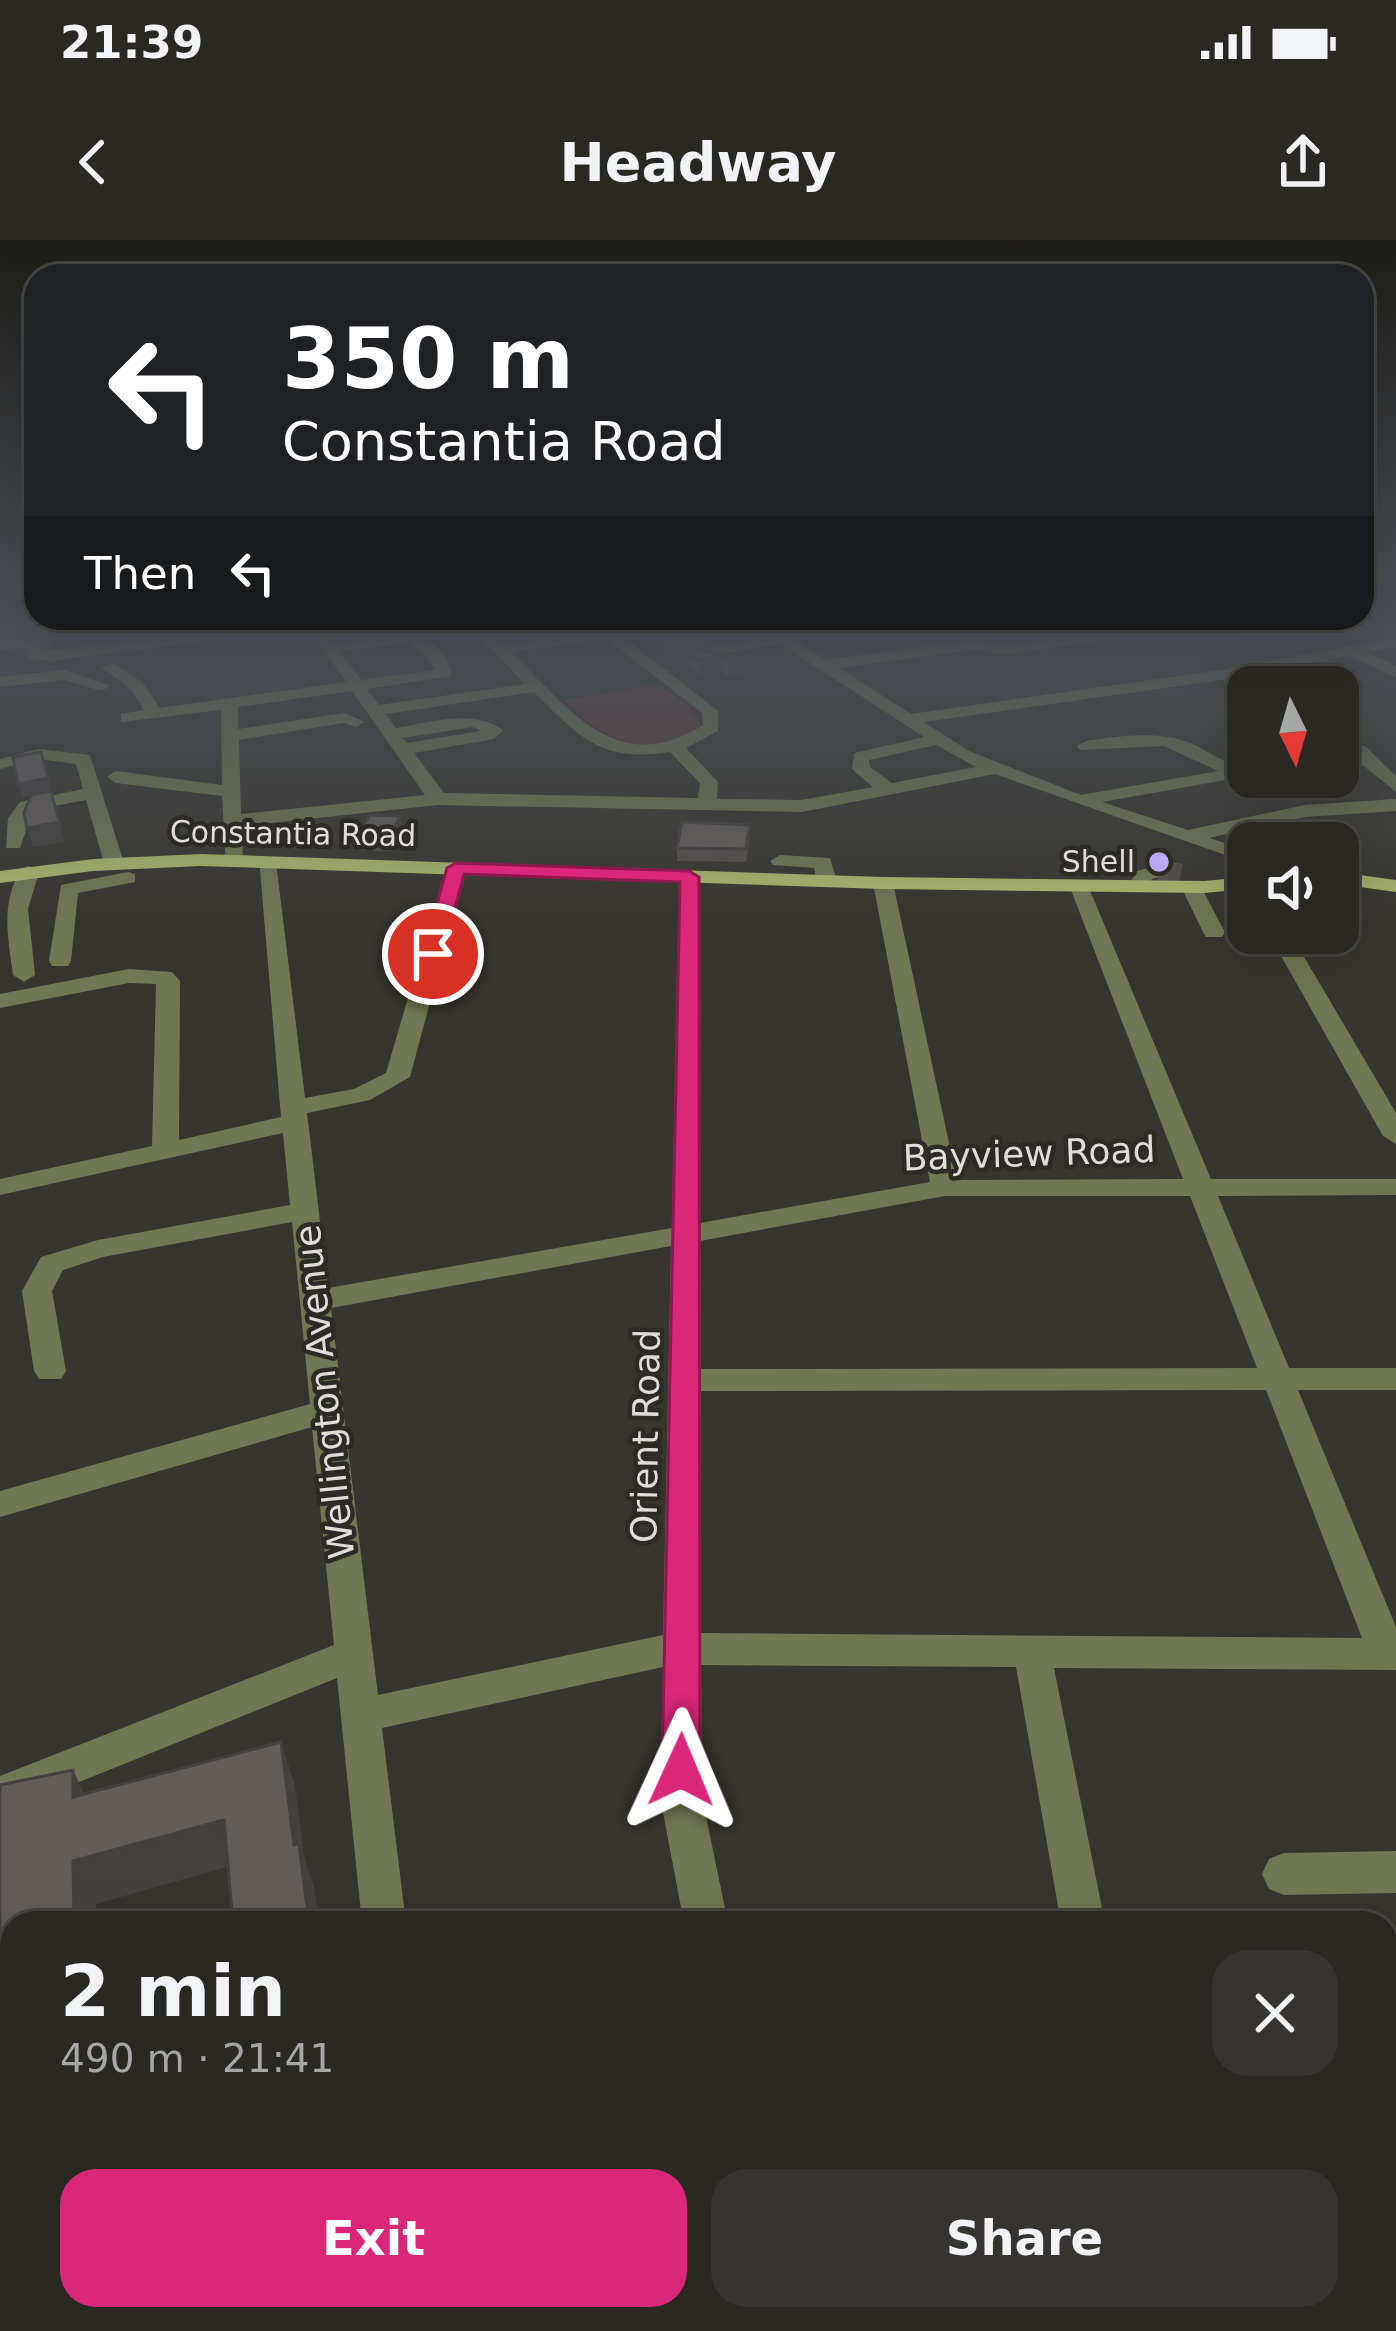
<!DOCTYPE html>
<meta charset="utf-8">
<style>
:root{--surface:#292823;--page:#353430;--text:#f1f3f6;--muted:#a5a6a6;--line:#454441;--accent:#db2777}
body{margin:0;font-family:"DejaVu Sans",sans-serif;background:var(--page);color:var(--text);height:100vh;display:flex;flex-direction:column;font-size:45px;white-space:nowrap}
*{box-sizing:border-box;margin:0}
p{font-size:39px;color:var(--muted)}
.icon{flex:none;width:66px;height:66px;fill:none;stroke:currentColor;stroke-width:2;stroke-linecap:round;stroke-linejoin:round}
.map{position:relative;flex:1;overflow:hidden}
.side{position:absolute;left:0px;top:1671px;width:1398px;height:420px;display:flex;flex-direction:column;background:var(--surface);border-radius:36px 36px 0 0;box-shadow:0 12px 48px #0002,0 0 0 3px var(--line)}
.side>*{flex:none}
.guide{position:absolute;left:24px;top:24px;width:1350px;height:366px;border-radius:36px;box-shadow:0 12px 48px #0002,0 0 0 3px var(--line);background:#202124;color:#fff;overflow:hidden}
.needle{width:78px;rotate:175deg}
.tools{position:absolute;left:1227px;top:426px;display:grid;gap:24px}
.tools a{display:grid;place-items:center;width:132px;height:132px;border-radius:24px;background:var(--surface);box-shadow:0 12px 48px #0002,0 0 0 3px var(--line);font-size:60px}
.pin{position:absolute;display:grid;place-items:center;width:102px;height:102px;color:#fff;margin:-51px;border:6px solid #fff;border-radius:50%;box-shadow:0 3px 12px #0007}
.me{position:absolute;width:132px;margin:-66px;rotate:1deg;stroke-linejoin:round;filter:drop-shadow(0 0 9px #0008)}
.turn{display:flex;align-items:center;gap:42px;height:252px;padding:0 60px;font-size:54px}
.turn .icon{width:156px;height:156px;stroke-width:2.5}
.turn b{display:block;font-size:84px;line-height:102px}
.then{display:flex;align-items:center;height:114px;padding:0 60px;background:#0003;gap:24px;font-size:45px}
.round{display:grid;place-items:center;flex:none;width:126px;height:126px;border-radius:36px;background:var(--page)}
.head{display:flex;align-items:center;justify-content:space-between;height:204px;padding:0 60px}
h1{font-size:72px;font-weight:700;line-height:90px}
.action{display:flex;gap:24px;margin-top:auto;padding:24px 60px}
.action a{flex:1;height:138px;border-radius:36px;background:var(--accent);color:#fff;font-size:48px;font-weight:700;line-height:138px;text-align:center}
.action a+a{background:var(--page);color:var(--text)}
.status{display:flex;justify-content:space-between;align-items:center;height:84px;padding:0 60px;background:var(--surface);direction:ltr}
.status svg{height:33px;fill:currentColor}
header{display:flex;justify-content:space-between;align-items:center;height:156px;padding:0 60px;background:var(--surface);font-size:54px;font-weight:700}
.map>svg:first-child{display:block}
</style>
<div class="status"><b>21:39</b><svg viewBox="0 0 49 12"><path d="M0 12V9h3v3zM5 12V6h3v6zM10 12V3h3v9zM15 12V0h3v12zM26 1h20v11H26zM47 4h2v5h-2z"/></svg></div>
<header><svg class="icon" aria-label="back" viewBox="0 0 24 24"><path d="M15 5l-7 7 7 7"/></svg>Headway<svg class="icon" aria-label="share" viewBox="0 0 24 24"><path d="M12 15V3M7 8l5-5 5 5M5 13v7h14v-7"/></svg></header>
<div class="map">
<svg width="1396" height="2091" viewBox="0 0 1396 2091">
<rect width="100%" height="100%" fill="#37352f"/>
<path fill="#5d3e3b" d="M 659,444 L 691,468 L 701,485 C 650,525 602,500 564,460 Z"/>
<g fill="none" stroke-linecap="round" stroke-linejoin="round">
<path stroke="#504e48" stroke-width="22" stroke-dasharray="22 10" stroke-linecap="butt" d="M 1159,631 L 1187,636"/>
<path fill="#707754" fill-rule="evenodd" d="M 210,389 L 227,389 L 210,401 L 49,421 L 31,419 L 26,408 L 0,410 L 0,400 L 54,399 L 54,405 L 41,407 L 49,411 Z
M 309,389 L 324,389 L 334,403 C 374,398 445,379 451,436 L 367,449 L 379,465 L 525,444 L 472,389 L 488,389 L 503,404 L 613,389 L 718,471 L 718,491 L 686,508 L 718,542 L 717,559 L 802,560 L 873,547 L 852,529 L 854,513 L 924,497 L 781,404 L 720,414 L 748,418 L 750,421 C 734,432 716,426 701,415 L 701,409 L 770,397 L 761,389 L 778,389 L 826,420 L 978,399 L 1000,405 L 1130,389 L 1116,399 L 1000,415 L 978,409 L 839,428 L 911,474 L 1228,429 L 1396,397 L 1396,407 L 1367,412 L 1396,426 L 1396,437 L 1349,416 L 1228,439 L 924,482 L 969,511 L 1081,555 L 1218,531 L 1164,506 L 1080,510 L 1077,506 L 1086,501 C 1119,496 1152,491 1185,501 C 1205,507 1228,529 1248,526 L 1248,536 L 1102,562 L 1188,590 L 1305,565 L 1396,559 L 1396,571 L 1305,577 L 1209,598 L 1248,610 L 1248,623 L 995,534 L 802,572 L 438,565 L 242,586 L 243,621 L 226,625 L 222,556 L 116,543 L 107,537 L 116,531 L 222,545 L 221,470 L 121,482 L 121,474 L 144,470 L 130,448 L 101,427 L 115,424 L 142,442 L 160,468 L 346,442 ZM 607,399 L 702,473 L 703,485 C 617,540 568,467 511,412 ZM 408,403 L 426,415 L 435,430 L 361,440 L 340,411 ZM 352,451 L 425,555 L 241,574 L 239,500 L 344,483 L 356,487 L 365,482 L 345,473 L 238,489 L 238,467 ZM 534,452 C 579,497 601,523 670,512 L 700,543 L 698,558 L 444,553 L 414,513 L 494,499 L 503,490 C 473,468 431,483 396,488 L 386,474 ZM 473,487 L 481,491 L 407,503 L 403,498 ZM 936,505 L 976,527 L 892,543 L 870,527 L 869,520 Z
M 65,430 L 110,446 L 102,451 L 64,440 L 0,447 L 0,437 Z
M 1338,493 L 1366,507 L 1396,536 L 1396,552 L 1338,505 Z
M 39,509 L 90,515 L 124,623 L 121,627 L 104,623 L 86,560 L 33,570 L 20,608 L 6,608 L 8,578 L 20,562 L 83,549 L 76,524 L 39,519 L 0,529 L 0,519 Z
M 780,615 L 830,618 L 837,641 L 827,647 L 817,641 L 814,628 L 773,625 L 770,621 Z
M 259,618 L 276,622 L 305,858 L 354,849 L 386,833 L 446,628 L 456,622 L 466,628 L 410,837 L 370,860 L 307,873 L 328,1048 L 672,988 L 679,636 L 689,630 L 699,636 L 700,983 L 930,942 L 873,643 L 883,637 L 893,643 L 957,940 L 1183,939 L 1069,645 L 1086,641 L 1211,939 L 1396,939 L 1396,955 L 1218,956 L 1289,1128 L 1396,1128 L 1396,1150 L 1298,1150 L 1396,1387 L 1396,1430 L 1054,1428 L 1105,1683 L 1061,1683 L 1016,1427 L 701,1425 L 702,1557 L 728,1683 L 684,1683 L 660,1557 L 663,1427 L 382,1488 L 406,1683 L 362,1683 L 337,1438 L 0,1574 L 0,1536 L 334,1405 L 312,1187 L 0,1277 L 0,1251 L 310,1164 L 292,982 L 103,1017 L 63,1030 L 52,1051 L 66,1131 L 61,1139 L 39,1139 L 34,1131 L 22,1051 L 41,1017 L 98,1000 L 290,965 L 283,893 L 0,955 L 0,939 L 152,906 L 156,744 L 129,743 L 0,768 L 0,754 L 129,729 L 172,732 L 180,741 L 179,900 L 281,877 ZM 945,956 L 1190,956 L 1257,1128 L 701,1129 L 700,1001 ZM 671,1006 L 663,1395 L 378,1455 L 331,1068 ZM 1266,1150 L 1362,1398 L 701,1393 L 701,1151 Z
M 1159,625 L 1169,631 L 1166,635 L 1152,639 L 1145,650 L 1131,650 L 1128,646 L 1137,631 Z
M 29,626 L 39,632 L 28,669 L 35,735 L 24,742 L 13,735 C 8,697 0,662 22,628 Z
M 128,632 L 135,634 L 135,642 L 78,653 L 71,721 L 68,726 L 52,726 L 49,721 L 61,645 Z
M 1192,643 L 1202,649 L 1225,692 L 1222,697 L 1206,697 L 1203,692 L 1182,649 Z
M 1268,693 L 1290,693 L 1396,873 L 1396,904 L 1383,896 Z
M 1396,1611 L 1396,1653 L 1284,1655 L 1269,1649 L 1262,1634 L 1269,1619 L 1284,1613 Z
M 16,2079 L 93,2079 L 88,2091 L 11,2091 Z
M 402,2079 L 456,2079 L 457,2091 L 403,2091 Z"/>
<path fill="#abb86d" fill-rule="evenodd" d="M 0,389 L 9,389 L 0,395 Z
M 201,614 L 883,637 L 1204,641 L 1248,637 L 1248,649 L 1204,653 L 883,649 L 201,626 L 93,631 L 0,643 L 0,631 L 93,619 Z
M 1338,632 L 1396,640 L 1396,652 L 1338,644 Z"/>
</g>
<path fill="#55504d" d="M 687,389 L 740,389 L 740,399 L 700,408 L 728,418 L 767,429 L 729,436 L 721,430 L 698,434 L 661,406 L 661,393 Z
M 402,589 L 391,611 L 359,610 L 357,596 Z
M 750,598 L 746,622 L 677,621 L 677,608 Z
M 1051,2079 L 1343,2079 L 1345,2091 L 1052,2091 Z"/>
<path fill="#45413f" d="M 642,389 L 675,389 L 642,392 Z
M 722,389 L 740,389 L 740,399 L 700,407 L 699,420 L 722,416 L 721,430 L 698,434 L 700,393 Z
M 768,416 L 767,429 L 729,436 L 729,422 Z
M 41,512 L 52,551 L 22,557 L 18,544 Z
M 51,551 L 65,602 L 33,607 L 27,588 Z
M 400,576 L 402,589 L 391,611 L 389,597 Z
M 281,1502 L 295,1546 L 305,1621 L 314,1646 L 319,1683 L 309,1683 L 294,1605 Z
M 73,1530 L 94,1574 L 73,1557 Z
M 224,1580 L 241,1623 L 96,1664 L 96,1683 L 74,1683 L 73,1621 Z
M 12,1954 L 12,1996 L 0,1982 L 0,1958 Z"/>
<path fill="#635d5a" stroke="#45413f" stroke-width="3" d="M 687,389 L 722,389 L 700,393 L 699,408 L 728,418 L 768,416 L 729,422 L 722,416 L 698,420 L 661,393 Z
M 41,512 L 48,538 L 18,544 L 13,517 Z
M 51,551 L 59,582 L 27,588 L 24,573 L 31,555 Z
M 370,575 L 400,576 L 389,597 L 357,596 Z
M 682,582 L 750,585 L 746,609 L 677,608 Z
M 281,1502 L 294,1605 L 299,1604 L 309,1683 L 233,1683 L 224,1580 L 73,1621 L 74,1683 L 12,1683 L 12,1954 L 0,1958 L 0,1545 L 73,1530 L 73,1557 Z
M 1064,2079 L 1343,2079 L 1345,2091 L 1065,2091 Z"/>
<linearGradient id="sky" x2="0" y2="1"><stop stop-color="#1e1d1a"/><stop offset="0.57" stop-color="#4d5158"/><stop offset="1" stop-color="#4d5158" stop-opacity="0"/></linearGradient>
<rect width="1396" height="682" fill="url(#sky)"/>
<path fill="#db2777" stroke="#8e194d" stroke-width="3" d="M 456,623 L 689,631 L 699,637 L 700,1530 L 694,1542 L 681,1546 L 668,1542 L 662,1530 L 680,642 L 464,634 L 443,714 L 426,718 L 423,714 L 447,628 Z"/>
<circle fill="#b9aaf7" stroke="#2d2b26" stroke-width="4.5" cx="1159" cy="622" r="12"/>
<g text-anchor="middle" stroke-width="9" stroke-linejoin="round" paint-order="stroke">
<g font-size="30" fill="#deddd9" stroke="#2d2b26">
<text transform="translate(293 594) rotate(1)" y="10">Constantia Road</text>
</g>
<g font-size="30" fill="#deddd9" stroke="#2d2b26" text-anchor="end">
<text x="1135" y="632">Shell</text>
</g>
<g font-size="36" fill="#deddd9" stroke="#2d2b26">
<text transform="translate(1029 913) rotate(-2)" y="13">Bayview Road</text>
<text transform="translate(324 1152) rotate(-96)" y="13">Wellington Avenue</text>
<text transform="translate(645 1196) rotate(-89)" y="13">Orient Road</text>
</g>
</g>
</svg>
<div class="tools">
<a><svg class="needle" viewBox="-14 -14 28 28"><path d="M0-13l5 13h-10z" fill="#e53935"/><path d="M0 13l5-13h-10z" fill="#a5a6a6"/></svg></a>
<a><svg class="icon" aria-label="sound" viewBox="0 0 24 24"><path d="M4 9h4l5-4v14l-5-4H4zM17 9q2 3 0 6"/></svg></a>
</div>
<div class="pin" style="left:433px;top:714px;background:#d93025"><svg class="icon" aria-label="arrive" viewBox="0 0 24 24"><path d="M6 21V4h12l-3 4 3 4H6"/></svg></div>
<svg class="me" style="left:681px;top:1530px" viewBox="-20 -20 40 40"><path d="M0-17L14 15 0 8-14 15z" fill="#db2777" stroke="#fff" stroke-width="4"/></svg>
<div class="guide">
<div class="turn"><svg class="icon" aria-label="left" viewBox="0 0 24 24"><path d="M17 20v-9H6M10 6l-5 5 5 5"/></svg><div><b>350 m</b>Constantia Road</div></div>
<div class="then">Then<svg class="icon" aria-label="left" viewBox="0 0 24 24"><path d="M17 20v-9H6M10 6l-5 5 5 5"/></svg></div>
</div>
<section class="side">
<div class="head"><div><h1>2 min</h1><p>490 m · 21:41</p></div><a class="round"><svg class="icon" aria-label="close" viewBox="0 0 24 24"><path d="M6 6l12 12M18 6L6 18"/></svg></a></div>
<div class="action"><a>Exit</a><a>Share</a></div>
</section>
</div>
